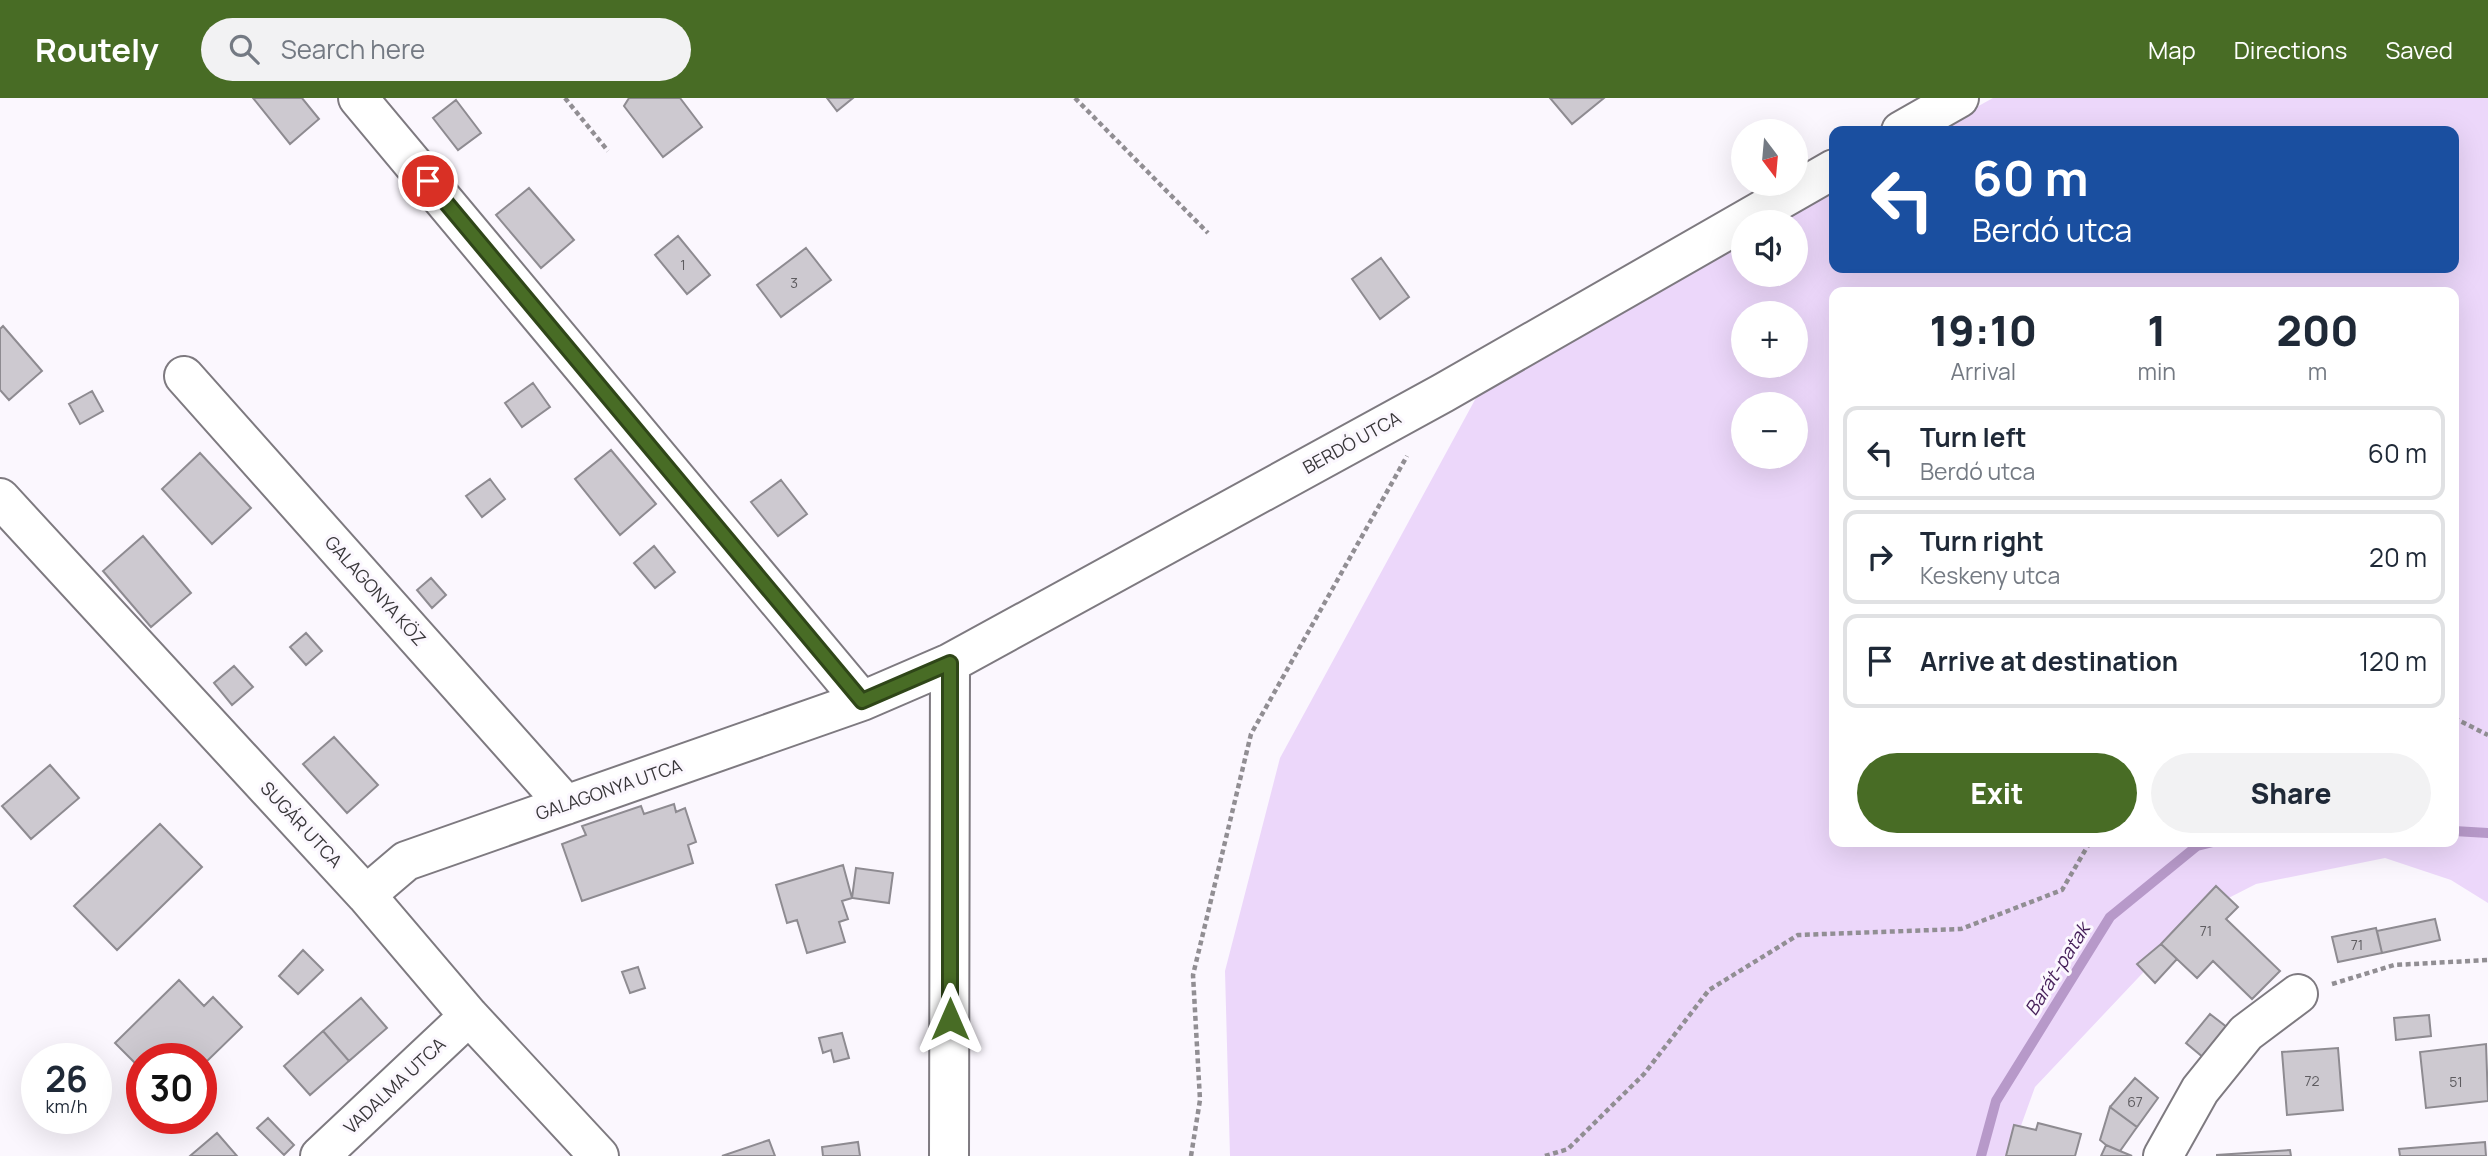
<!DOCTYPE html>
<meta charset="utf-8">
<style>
:root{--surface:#fff;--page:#f2f2f3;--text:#1f2937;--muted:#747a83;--line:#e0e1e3;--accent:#486c25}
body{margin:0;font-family:Manrope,sans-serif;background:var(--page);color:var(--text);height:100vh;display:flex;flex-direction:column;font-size:26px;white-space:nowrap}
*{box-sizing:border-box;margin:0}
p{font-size:23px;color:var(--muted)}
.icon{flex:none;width:38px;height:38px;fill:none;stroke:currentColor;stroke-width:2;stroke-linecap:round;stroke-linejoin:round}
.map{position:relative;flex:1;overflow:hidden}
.panel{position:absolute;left:1829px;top:189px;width:630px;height:560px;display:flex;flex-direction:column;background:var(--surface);border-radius:14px;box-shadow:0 7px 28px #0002}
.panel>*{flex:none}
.top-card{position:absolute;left:1829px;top:28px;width:630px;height:147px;border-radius:14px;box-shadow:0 7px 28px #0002;background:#1a4fa0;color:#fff;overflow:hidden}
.needle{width:46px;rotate:164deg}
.fabs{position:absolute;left:1731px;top:21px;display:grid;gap:14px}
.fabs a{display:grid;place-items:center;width:77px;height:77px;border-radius:50%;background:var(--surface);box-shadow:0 7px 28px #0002;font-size:35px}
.speed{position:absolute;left:21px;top:945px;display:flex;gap:14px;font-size:35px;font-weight:700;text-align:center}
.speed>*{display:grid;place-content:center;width:91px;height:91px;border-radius:50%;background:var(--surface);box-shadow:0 7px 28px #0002;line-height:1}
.speed small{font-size:18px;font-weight:400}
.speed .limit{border:10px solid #d22;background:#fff;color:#111}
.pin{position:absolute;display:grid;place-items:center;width:60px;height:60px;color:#fff;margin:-30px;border:4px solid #fff;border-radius:50%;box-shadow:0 2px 7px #0007}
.me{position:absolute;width:77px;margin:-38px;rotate:0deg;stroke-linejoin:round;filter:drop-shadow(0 0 5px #0008)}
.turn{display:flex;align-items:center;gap:24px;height:147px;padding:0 28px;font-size:32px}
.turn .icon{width:91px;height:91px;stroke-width:2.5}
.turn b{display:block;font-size:49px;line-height:60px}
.eta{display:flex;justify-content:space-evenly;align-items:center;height:119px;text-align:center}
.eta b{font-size:42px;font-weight:800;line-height:49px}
.action{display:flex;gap:14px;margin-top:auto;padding:14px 28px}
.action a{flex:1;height:80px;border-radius:42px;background:var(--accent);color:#fff;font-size:28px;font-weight:800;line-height:80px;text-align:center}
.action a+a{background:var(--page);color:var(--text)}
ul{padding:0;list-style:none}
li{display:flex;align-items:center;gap:21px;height:94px;margin:0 14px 10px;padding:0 14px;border:4px solid var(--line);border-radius:14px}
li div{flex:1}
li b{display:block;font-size:26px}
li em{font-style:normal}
header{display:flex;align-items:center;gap:42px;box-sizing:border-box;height:98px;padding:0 35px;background:var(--accent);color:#fff}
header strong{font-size:33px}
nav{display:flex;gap:38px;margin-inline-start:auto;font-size:24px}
.search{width:490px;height:63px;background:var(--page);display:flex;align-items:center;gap:18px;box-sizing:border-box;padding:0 24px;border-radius:38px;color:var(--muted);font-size:26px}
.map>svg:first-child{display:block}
</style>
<header>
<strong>Routely</strong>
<div class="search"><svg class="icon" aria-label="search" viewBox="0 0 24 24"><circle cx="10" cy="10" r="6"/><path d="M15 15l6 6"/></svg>Search here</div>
<nav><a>Map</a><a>Directions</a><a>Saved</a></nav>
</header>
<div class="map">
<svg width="2488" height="1058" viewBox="0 0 2488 1058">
<rect width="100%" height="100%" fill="#fbf7fe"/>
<path fill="#ecd7fa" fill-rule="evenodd" d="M 1993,0 L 2488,0 L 2488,805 L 2451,782 L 2385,760 L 2256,786 L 2207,811 L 2189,826 L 2035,989 L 2010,1058 L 1230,1058 L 1225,873 L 1280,660 L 1483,287 L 1743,140 L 1743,177 L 1796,177 L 1796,124 L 1771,124 L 1834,89 L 1834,170 L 2454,170 L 2454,33 L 1933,33 ZM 1834,194 L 2454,194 L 2454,744 L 1834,744 ZM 1743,215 L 1796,215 L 1796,268 L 1743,268 ZM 1743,306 L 1796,306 L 1796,359 L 1743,359 Z"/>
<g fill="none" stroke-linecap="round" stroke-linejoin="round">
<path stroke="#b799c9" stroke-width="10" d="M 2454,733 L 2488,735
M 1981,1058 L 1996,1003 L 2110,819 L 2197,748 L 2213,744"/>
</g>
<path fill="#cdc9d0" stroke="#8e8b91" stroke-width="2" d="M 253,0 L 302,0 L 319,21 L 290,46 Z
M 629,0 L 680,0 L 702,29 L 663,59 L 624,8 Z
M 827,0 L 853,0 L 837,13 Z
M 1550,0 L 1604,0 L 1572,26 Z
M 456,2 L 481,35 L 458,52 L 433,20 Z
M 529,90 L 574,142 L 541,170 L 496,117 Z
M 678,138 L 710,177 L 687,196 L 655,157 Z
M 806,150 L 831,182 L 781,219 L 757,187 Z
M 1381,160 L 1409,199 L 1380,221 L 1352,181 Z
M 3,228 L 42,273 L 9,302 L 0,292 L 0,231 Z
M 533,285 L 550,309 L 522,329 L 505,305 Z
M 92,293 L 103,313 L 80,326 L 69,306 Z
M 611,352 L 656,406 L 620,437 L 575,381 Z
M 200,355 L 251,410 L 212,446 L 162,391 Z
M 490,381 L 505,401 L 482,419 L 466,398 Z
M 781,382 L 807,416 L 778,438 L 751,404 Z
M 143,438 L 191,495 L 151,529 L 103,473 Z
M 654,448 L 675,474 L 655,490 L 634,465 Z
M 431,480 L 446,497 L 432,510 L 417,492 Z
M 306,535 L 322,553 L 306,567 L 290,549 Z
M 234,568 L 253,589 L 232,607 L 214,585 Z
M 334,639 L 378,687 L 347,715 L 303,666 Z
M 50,667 L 79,700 L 31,741 L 2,708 Z
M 674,706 L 676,714 L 685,710 L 696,744 L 688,747 L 693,765 L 582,803 L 562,746 L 586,737 L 582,728 L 641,708 L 644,716 Z
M 160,726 L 202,769 L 117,852 L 74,808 Z
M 843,767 L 852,800 L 842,803 L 848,821 L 839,824 L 845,844 L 807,855 L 797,822 L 787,825 L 776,787 Z
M 856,770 L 893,775 L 889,805 L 852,800 Z
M 2216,788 L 2238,809 L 2226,821 L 2280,873 L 2252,901 L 2213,863 L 2197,880 L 2161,846 Z
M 2435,821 L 2440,842 L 2382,855 L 2377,833 Z
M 2376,830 L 2382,855 L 2338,864 L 2332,839 Z
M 2161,846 L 2177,861 L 2155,885 L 2137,866 Z
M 303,852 L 323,872 L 298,896 L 279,878 Z
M 638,869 L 645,890 L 630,895 L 622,874 Z
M 179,882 L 204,908 L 213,899 L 242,929 L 201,969 L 201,961 L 142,961 L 142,972 L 115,945 Z
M 361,900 L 387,930 L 349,963 L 323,933 Z
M 2210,916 L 2228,930 L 2204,960 L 2186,945 Z
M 2429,917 L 2431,938 L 2396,942 L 2394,920 Z
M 323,933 L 349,963 L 310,997 L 284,968 Z
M 842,935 L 849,960 L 834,964 L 831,952 L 823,955 L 819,940 Z
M 2486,946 L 2488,1003 L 2426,1010 L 2420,954 Z
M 2338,950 L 2343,1012 L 2287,1017 L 2282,954 Z
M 2135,980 L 2158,1000 L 2137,1029 L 2110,1009 Z
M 2110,1009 L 2137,1029 L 2120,1053 L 2106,1047 L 2100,1042 Z
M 268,1020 L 294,1047 L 284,1057 L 257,1030 Z
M 2038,1025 L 2081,1036 L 2075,1058 L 2006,1058 L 2014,1027 L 2036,1032 Z
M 217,1035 L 237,1058 L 190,1058 Z
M 769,1042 L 775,1058 L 722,1058 Z
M 858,1044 L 860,1058 L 823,1058 L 822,1049 Z
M 2485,1044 L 2486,1058 L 2400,1058 L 2399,1051 Z
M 2106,1047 L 2120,1053 L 2132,1058 L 2101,1058 Z
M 2290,1052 L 2291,1058 L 2217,1058 L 2217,1057 Z"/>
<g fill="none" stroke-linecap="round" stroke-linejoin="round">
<g stroke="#7e7a80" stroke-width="42">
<path id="minor" d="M 358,0 L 862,603
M 1901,33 L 1959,0
M 184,278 L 566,707
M 0,400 L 366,797 L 469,918 L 599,1058
M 366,797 L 406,763 L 862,603 L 950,565 L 1443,295 L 1834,71
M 320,1058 L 469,918
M 949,1058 L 950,565
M 2163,1058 L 2200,992 L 2246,935 L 2298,896"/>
</g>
<path stroke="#918e93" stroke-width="4.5" stroke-dasharray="5 3.5" stroke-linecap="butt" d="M 565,0 L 608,53
M 1075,0 L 1208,135
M 2454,620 L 2488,637
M 2332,886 L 2394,867 L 2488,862
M 1191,1058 L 1200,1002 L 1193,877 L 1251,636 L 1407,358
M 1545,1058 L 1568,1051 L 1644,976 L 1709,892 L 1798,837 L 1961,831 L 2062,792 L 2090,744"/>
<use href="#minor" stroke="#fff" stroke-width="38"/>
</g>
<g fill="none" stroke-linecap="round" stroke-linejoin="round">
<g stroke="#2f4618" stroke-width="18">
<path id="route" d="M 428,83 L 862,603 L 950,565 L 950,921"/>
</g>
<use href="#route" stroke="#486c25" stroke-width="12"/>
</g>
<g text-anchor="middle" stroke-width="6" stroke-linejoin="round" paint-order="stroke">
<g font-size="14" fill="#5e5c60">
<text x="683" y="172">1</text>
<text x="794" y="190">3</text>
<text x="2206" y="838">71</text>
<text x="2357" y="852">71</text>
<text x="2312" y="988">72</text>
<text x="2456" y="989">51</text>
<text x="2135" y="1009">67</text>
</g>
<g font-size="18" fill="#39373a" stroke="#fbf7fe">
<text transform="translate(1352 345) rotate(-29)" y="6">BERDÓ UTCA</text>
<text transform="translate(375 493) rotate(48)" y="6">GALAGONYA KÖZ</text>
<text transform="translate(609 692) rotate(-19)" y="6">GALAGONYA UTCA</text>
<text transform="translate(301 727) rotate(47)" y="6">SUGÁR UTCA</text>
<text transform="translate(395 988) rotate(-43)" y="6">VADALMA UTCA</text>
</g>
<g font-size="19" font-style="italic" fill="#451f59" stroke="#fbf7fe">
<text transform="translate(2057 871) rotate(-58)" y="7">Barát-patak</text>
</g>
</g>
</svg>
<div class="fabs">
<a><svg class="needle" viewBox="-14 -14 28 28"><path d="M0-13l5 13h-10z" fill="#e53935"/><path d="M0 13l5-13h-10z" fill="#747a83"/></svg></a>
<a><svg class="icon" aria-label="sound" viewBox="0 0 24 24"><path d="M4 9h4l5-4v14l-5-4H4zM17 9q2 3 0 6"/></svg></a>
<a>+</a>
<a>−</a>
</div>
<div class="speed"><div>26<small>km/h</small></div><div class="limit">30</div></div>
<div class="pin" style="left:428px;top:83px;background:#d93025"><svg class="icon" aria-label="arrive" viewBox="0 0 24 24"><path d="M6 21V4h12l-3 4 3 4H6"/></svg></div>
<svg class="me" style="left:950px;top:921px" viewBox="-20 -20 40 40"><path d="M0-17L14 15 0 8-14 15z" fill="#486c25" stroke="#fff" stroke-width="4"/></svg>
<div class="top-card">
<div class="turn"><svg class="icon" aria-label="left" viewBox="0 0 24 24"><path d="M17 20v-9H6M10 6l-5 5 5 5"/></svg><div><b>60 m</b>Berdó utca</div></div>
</div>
<section class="panel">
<div class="eta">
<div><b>19:10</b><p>Arrival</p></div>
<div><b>1</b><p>min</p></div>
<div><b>200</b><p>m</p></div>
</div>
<ul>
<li><svg class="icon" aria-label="left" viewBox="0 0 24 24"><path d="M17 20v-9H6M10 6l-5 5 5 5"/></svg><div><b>Turn left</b><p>Berdó utca</p></div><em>60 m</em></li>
<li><svg class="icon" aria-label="right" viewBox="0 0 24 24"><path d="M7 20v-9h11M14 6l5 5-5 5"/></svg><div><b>Turn right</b><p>Keskeny utca</p></div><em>20 m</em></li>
<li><svg class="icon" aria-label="arrive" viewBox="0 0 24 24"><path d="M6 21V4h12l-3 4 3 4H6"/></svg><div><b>Arrive at destination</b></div><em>120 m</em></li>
</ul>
<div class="action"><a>Exit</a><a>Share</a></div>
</section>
</div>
